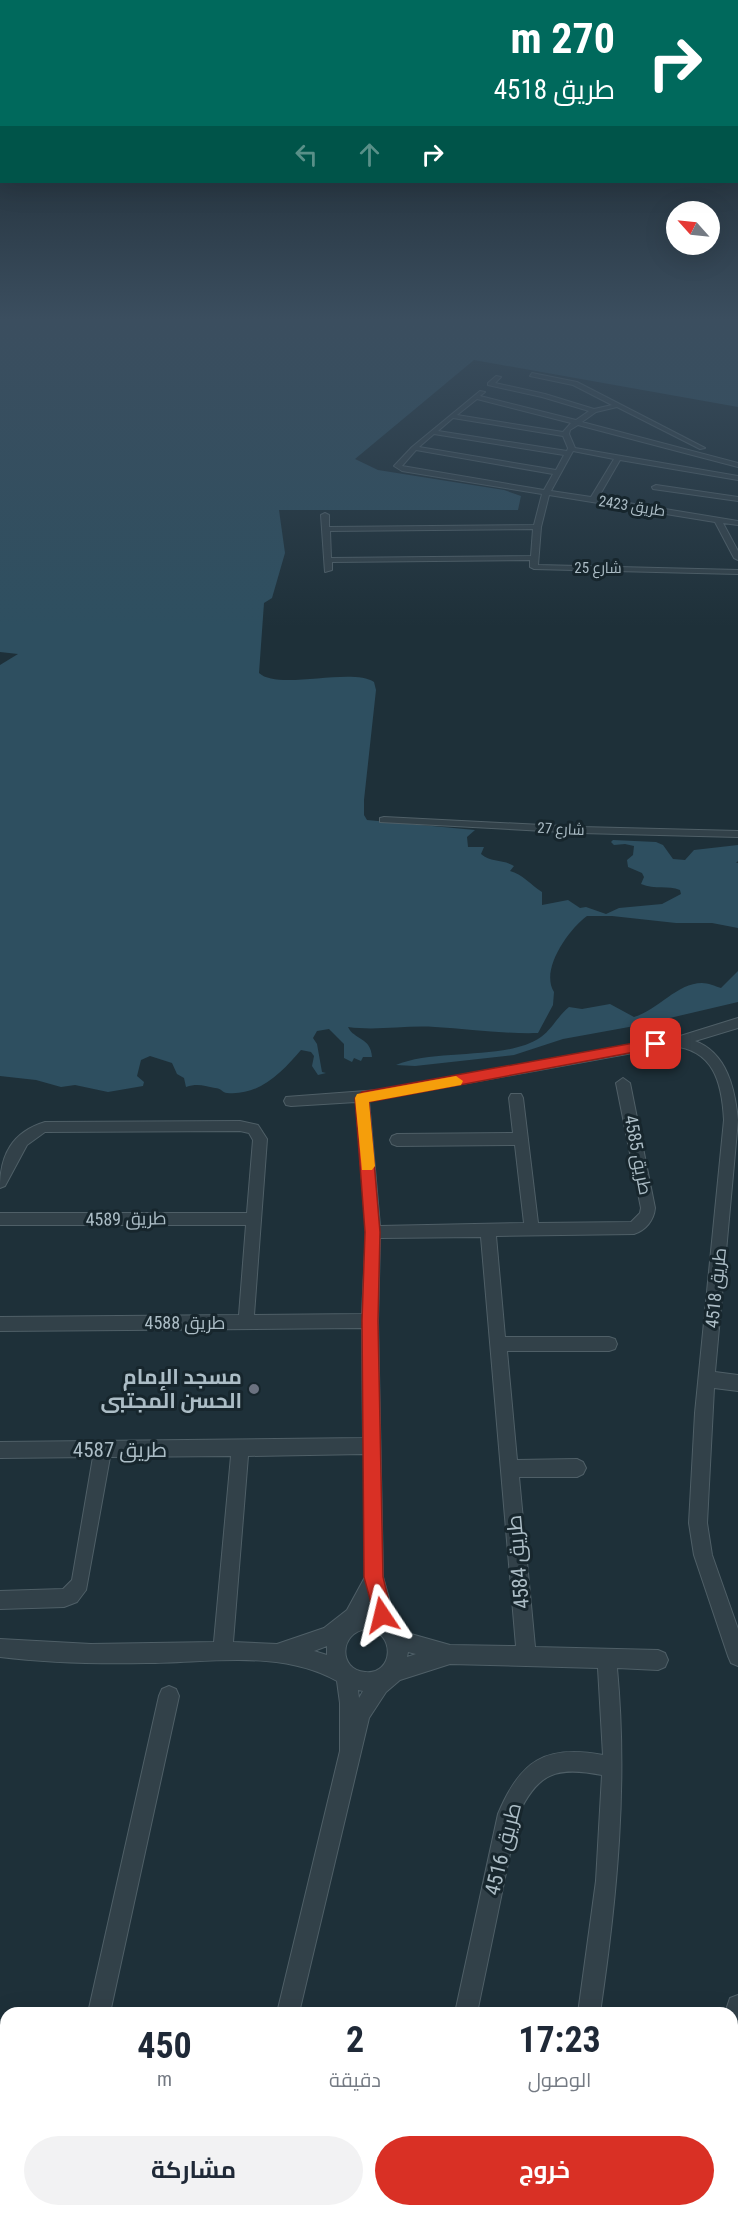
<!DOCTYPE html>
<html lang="ar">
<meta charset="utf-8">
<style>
:root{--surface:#fff;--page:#f2f2f3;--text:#1f2937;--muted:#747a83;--accent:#d93025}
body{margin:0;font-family:"Roboto Condensed",Cairo,sans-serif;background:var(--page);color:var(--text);direction:rtl;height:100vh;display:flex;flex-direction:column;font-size:22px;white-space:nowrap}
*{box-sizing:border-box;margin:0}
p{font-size:20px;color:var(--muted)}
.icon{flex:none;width:33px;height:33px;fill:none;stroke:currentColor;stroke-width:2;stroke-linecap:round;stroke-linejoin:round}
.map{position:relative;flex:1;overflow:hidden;direction:ltr}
.panel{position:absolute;left:0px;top:2007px;width:738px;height:210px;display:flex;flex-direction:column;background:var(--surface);border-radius:18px 18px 0 0;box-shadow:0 6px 24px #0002;direction:rtl}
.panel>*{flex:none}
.top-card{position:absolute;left:0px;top:0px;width:738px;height:183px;box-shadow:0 6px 24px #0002;direction:rtl;background:#00695c;color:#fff;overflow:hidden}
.needle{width:39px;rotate:297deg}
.controls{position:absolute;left:666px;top:201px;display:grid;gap:12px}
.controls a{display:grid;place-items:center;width:54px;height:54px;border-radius:50%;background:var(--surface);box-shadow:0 6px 24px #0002;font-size:30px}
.pin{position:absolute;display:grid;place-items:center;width:51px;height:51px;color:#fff;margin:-26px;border-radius:12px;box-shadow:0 3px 9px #0006}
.me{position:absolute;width:66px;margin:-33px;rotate:350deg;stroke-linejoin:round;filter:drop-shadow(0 0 4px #0008)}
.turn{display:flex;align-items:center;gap:21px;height:126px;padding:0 24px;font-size:27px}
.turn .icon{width:78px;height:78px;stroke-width:2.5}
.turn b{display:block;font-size:42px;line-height:51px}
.lanes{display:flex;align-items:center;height:57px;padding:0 24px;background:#0003;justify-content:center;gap:30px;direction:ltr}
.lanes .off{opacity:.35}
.eta{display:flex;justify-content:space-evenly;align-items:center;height:102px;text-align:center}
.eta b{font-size:36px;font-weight:700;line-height:42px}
.cta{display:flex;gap:12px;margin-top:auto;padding:12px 24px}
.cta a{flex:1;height:69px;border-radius:36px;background:var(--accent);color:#fff;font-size:24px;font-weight:700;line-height:69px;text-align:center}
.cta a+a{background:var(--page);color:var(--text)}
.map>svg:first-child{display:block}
</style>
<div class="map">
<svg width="738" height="2217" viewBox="0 0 738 2217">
<rect width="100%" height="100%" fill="#1e3039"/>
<path fill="#2e4f60" d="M 0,317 L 738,317 L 738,407 L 474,360 L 355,459 L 378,470 L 504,490 L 521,496 L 518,510 L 279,510 L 285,553 L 272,598 L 264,603 L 259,673 C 278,691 351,667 374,682 L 376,690 L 364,800 L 364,815 L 367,820 L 475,830 L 467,837 L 468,847 L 484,847 L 481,854 C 491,863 503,859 514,866 L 510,871 C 522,874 531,885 542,892 L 542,905 L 568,900 L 580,908 L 586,907 L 606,914 L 619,908 L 662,904 L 681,894 L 680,890 C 668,885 655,890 641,884 L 644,877 L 642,873 L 628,867 L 627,860 L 633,855 L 634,846 L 625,844 L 614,845 L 611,842 L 613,840 L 656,842 L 663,845 L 673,859 L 685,860 L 694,850 L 738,845 L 738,861 L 736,863 L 738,863 L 738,928 L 712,923 L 676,923 L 612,916 L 587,916 C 568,930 540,970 554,992 L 553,1005 L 538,1033 C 503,1034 469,1029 435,1027 C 406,1025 377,1031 348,1027 C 354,1040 371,1037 372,1057 L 363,1057 L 361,1061 L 354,1058 L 352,1062 L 344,1058 L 344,1044 L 329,1029 L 317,1031 L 313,1038 L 317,1044 L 322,1072 L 326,1073 L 318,1075 L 312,1066 L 314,1056 L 311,1052 L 301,1050 C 282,1072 260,1096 227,1093 C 223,1093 221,1088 215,1088 C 204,1086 198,1083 186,1087 L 184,1078 L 177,1074 L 172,1063 L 150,1056 L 141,1060 L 137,1076 L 144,1082 L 143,1086 L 108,1092 L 75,1085 L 61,1087 L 36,1080 L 0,1076 L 0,665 L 18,654 L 0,652 Z
M 738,971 L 738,1002 L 640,1025 L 563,1039 L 514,1055 L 415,1066 L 396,1065 C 437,1048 507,1061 541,1037 C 552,1029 558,1016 569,1007 L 582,1009 L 610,1004 L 634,1017 C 658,1010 677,983 702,983 C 708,983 715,986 721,988 Z"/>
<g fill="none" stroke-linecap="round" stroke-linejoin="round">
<g stroke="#4f5f67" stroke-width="2">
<path id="minor" d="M 532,373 L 577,382 L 705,448 L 700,449 L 617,407 L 596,412 L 582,422 L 738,463 L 738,467 L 578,425 L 570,430 L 569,434 L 575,448 L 738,476 L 738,480 L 620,460 L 598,498 L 738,521 L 738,525 L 723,523 L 738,551 L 738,560 L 734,558 L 715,522 L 549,495 L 541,527 L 538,565 L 738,570 L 738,574 L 534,569 L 530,567 L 530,560 L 332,562 L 332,570 L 325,572 L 321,515 L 325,513 L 329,515 L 329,527 L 534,525 L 542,494 L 402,471 L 394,466 L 412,447 L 480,391 L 485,392 L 480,396 L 576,420 L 589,411 L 542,397 L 488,385 L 488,383 L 496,376 L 501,377 L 495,383 L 545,394 L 594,409 L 612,405 L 573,385 L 530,376 ZM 477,399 L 571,423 L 563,432 L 457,415 ZM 453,418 L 563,436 L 568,448 L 567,451 L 438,431 ZM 434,434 L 564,455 L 556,470 L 419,447 ZM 416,450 L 553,474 L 544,490 L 402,466 ZM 573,451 L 614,459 L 591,497 L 551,491 ZM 533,529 L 531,556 L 331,558 L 330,531 Z
M 656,485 L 738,497 L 738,501 L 653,489 L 652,487 Z
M 384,817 L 581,827 L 738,831 L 738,837 L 581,833 L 380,822 L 380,818 Z
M 738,1018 L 738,1028 L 695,1041 C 727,1053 735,1089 738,1120 L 715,1372 L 738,1375 L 738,1391 L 714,1388 L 707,1523 L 712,1555 L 738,1629 L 738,1666 L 731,1663 L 728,1656 L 694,1555 L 689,1523 L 695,1413 L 724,1120 C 722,1083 714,1049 671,1046 L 369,1101 L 380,1226 L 524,1223 L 515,1145 L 397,1146 L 392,1144 L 390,1140 L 392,1136 L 397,1134 L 513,1133 L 509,1098 L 511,1094 L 521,1094 L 523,1098 L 538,1223 L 631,1222 L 640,1213 L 641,1208 L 616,1083 L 623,1078 L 630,1083 L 655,1208 C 654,1220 646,1230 634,1234 L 496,1236 L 505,1337 L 609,1337 L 615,1339 L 617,1344 L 615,1349 L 609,1351 L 507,1351 L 517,1460 L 577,1459 L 583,1462 L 586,1468 L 583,1474 L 577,1477 L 519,1477 L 535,1647 L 658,1650 L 665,1653 L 668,1660 L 665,1667 L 658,1670 L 617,1668 C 628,1784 617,1898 600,2013 L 578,2013 L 596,1881 L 602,1775 C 557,1766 538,1772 518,1815 L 477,2013 L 455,2013 L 498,1814 C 520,1761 545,1744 603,1755 L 598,1668 L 450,1664 L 400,1680 L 386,1692 L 369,1718 L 299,2013 L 277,2013 L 340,1751 L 340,1703 L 337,1681 C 280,1649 209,1663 147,1663 C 98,1664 49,1663 0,1657 L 0,1639 L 91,1644 L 214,1642 L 231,1456 L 110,1457 L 86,1590 L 77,1602 L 64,1607 L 0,1609 L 0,1591 L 63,1589 L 72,1580 L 93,1457 L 0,1458 L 0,1442 L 363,1438 L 362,1328 L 0,1331 L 0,1317 L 239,1315 L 246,1225 L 0,1225 L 0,1213 L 247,1213 L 253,1140 L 249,1133 L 240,1131 L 45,1132 L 27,1145 L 5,1186 L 0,1188 C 0,1155 12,1132 45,1122 L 240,1121 L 258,1125 L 267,1139 L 254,1315 L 362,1314 L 366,1232 L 356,1102 L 291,1106 L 286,1105 L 284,1101 L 286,1097 L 379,1090 L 677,1037 ZM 481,1237 L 516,1646 L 450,1645 L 411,1634 L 395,1620 L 383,1577 L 378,1321 L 380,1238 ZM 364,1454 L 365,1577 L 347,1610 L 324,1628 L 277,1644 L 233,1642 L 248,1456 ZM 372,1603 L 374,1611 L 368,1611 ZM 367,1629 C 396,1632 394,1675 365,1672 C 338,1670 339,1632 367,1629 ZM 327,1646 L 327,1655 L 314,1651 ZM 408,1652 L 416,1654 L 407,1657 ZM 358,1690 L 363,1691 L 359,1698 Z
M 169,1686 L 176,1689 L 179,1696 L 110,2013 L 88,2013 L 159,1696 L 162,1689 Z
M 738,1995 L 738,2035 L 732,2037 L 732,2013 L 725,2013 L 730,1998 Z
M 0,2020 L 6,2022 L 6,2044 L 0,2042 Z
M 303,2211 L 327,2211 L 326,2217 L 302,2217 Z
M 542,2211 L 566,2211 L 565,2217 L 541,2217 Z
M 702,2211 L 726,2211 L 725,2217 L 701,2217 Z"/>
</g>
<use href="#minor" fill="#324149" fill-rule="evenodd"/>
</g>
<linearGradient id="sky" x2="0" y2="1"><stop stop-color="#101a1f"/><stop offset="0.51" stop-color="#3b4e5f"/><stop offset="1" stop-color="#3b4e5f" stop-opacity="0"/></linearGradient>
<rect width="738" height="627" fill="url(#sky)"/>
<path fill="#d93025" stroke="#8d1f18" stroke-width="1.5" d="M 656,1039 L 663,1044 L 656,1048 L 369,1102 L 380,1232 L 378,1321 L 383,1577 L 392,1615 L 389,1621 L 382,1624 L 376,1621 L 364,1577 L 362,1321 L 365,1232 L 355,1098 L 362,1092 Z"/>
<path fill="#f59e0b" d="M 456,1076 L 463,1081 L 461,1085 L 369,1102 L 375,1166 L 372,1170 L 362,1170 L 355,1098 L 357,1094 Z"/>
<circle fill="#6b7280" stroke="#17262d" stroke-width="2" cx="254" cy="1389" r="6"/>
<g text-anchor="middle" stroke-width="6" stroke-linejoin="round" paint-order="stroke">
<g font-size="15" fill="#acbdc6" stroke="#17262d">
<text transform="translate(632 506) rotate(9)" y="5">طريق 2423</text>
<text x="598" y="573">شارع 25</text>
<text transform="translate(561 829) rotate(3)" y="5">شارع 27</text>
</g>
<g font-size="18" fill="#acbdc6" stroke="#17262d">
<text transform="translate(638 1155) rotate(79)" y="6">طريق 4585</text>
<text transform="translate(126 1219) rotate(-1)" y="6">طريق 4589</text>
<text transform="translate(716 1288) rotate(-84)" y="6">طريق 4518</text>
<text x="185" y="1329">طريق 4588</text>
</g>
<g font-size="21" font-weight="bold" fill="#acbdc6" stroke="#17262d" text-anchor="end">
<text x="242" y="1384">مسجد الإمام<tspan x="242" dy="24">الحسن المجتبى</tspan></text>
</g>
<g font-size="21" fill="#acbdc6" stroke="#17262d">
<text x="120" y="1457">طريق 4587</text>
<text transform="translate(518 1562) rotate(-95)" y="7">طريق 4584</text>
<text transform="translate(503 1849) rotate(-76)" y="7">طريق 4516</text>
</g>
</g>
</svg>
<div class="controls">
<a><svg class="needle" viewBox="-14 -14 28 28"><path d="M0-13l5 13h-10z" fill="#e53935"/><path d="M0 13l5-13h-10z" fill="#747a83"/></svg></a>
</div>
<div class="pin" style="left:656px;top:1044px;background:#d93025"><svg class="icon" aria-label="arrive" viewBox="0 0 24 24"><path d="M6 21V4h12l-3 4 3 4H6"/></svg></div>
<svg class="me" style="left:382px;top:1615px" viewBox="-20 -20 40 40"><path d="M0-17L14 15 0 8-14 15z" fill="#d93025" stroke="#fff" stroke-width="4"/></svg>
<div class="top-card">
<div class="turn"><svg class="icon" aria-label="right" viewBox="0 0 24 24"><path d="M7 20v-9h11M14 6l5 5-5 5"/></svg><div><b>270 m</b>طريق 4518</div></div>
<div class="lanes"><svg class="icon off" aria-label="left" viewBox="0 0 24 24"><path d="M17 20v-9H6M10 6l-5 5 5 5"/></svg><svg class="icon off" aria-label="ahead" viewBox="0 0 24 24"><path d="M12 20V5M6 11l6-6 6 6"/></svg><svg class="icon" aria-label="right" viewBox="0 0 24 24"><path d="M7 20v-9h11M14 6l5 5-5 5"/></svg></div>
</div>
<section class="panel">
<div class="eta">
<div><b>17:23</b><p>الوصول</p></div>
<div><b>2</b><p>دقيقة</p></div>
<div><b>450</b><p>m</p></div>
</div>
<div class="cta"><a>خروج</a><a>مشاركة</a></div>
</section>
</div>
